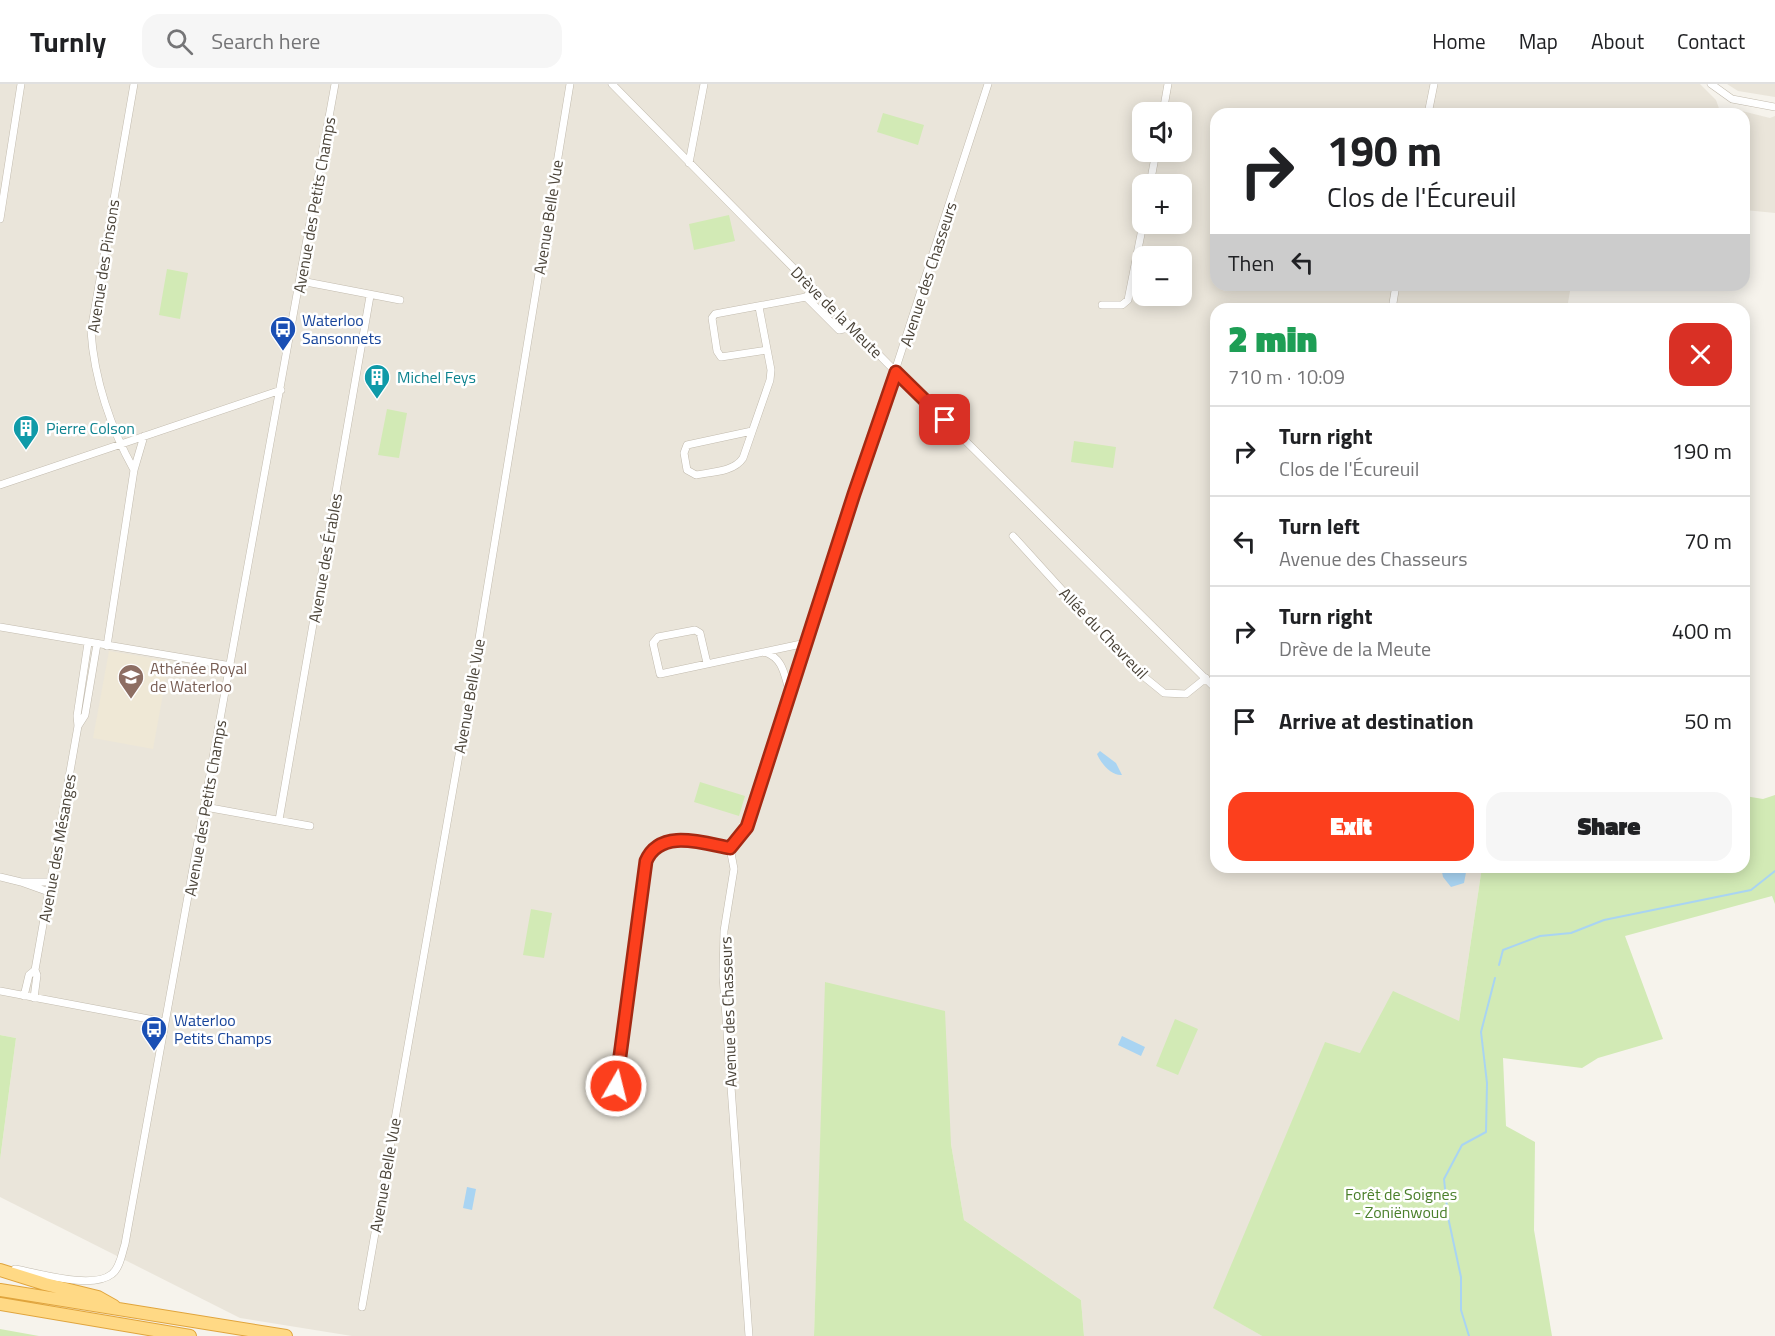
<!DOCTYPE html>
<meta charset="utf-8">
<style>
:root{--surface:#fff;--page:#f6f6f6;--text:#202124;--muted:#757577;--line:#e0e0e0;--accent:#fc3f1d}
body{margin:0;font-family:"Titillium Web",sans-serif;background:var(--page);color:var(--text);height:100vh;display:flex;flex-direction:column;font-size:22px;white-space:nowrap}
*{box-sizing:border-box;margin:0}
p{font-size:20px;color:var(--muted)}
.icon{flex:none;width:33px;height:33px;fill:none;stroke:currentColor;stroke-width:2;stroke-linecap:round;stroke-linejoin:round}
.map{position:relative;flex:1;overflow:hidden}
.sheet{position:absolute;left:1210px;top:219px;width:540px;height:570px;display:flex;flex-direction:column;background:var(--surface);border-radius:18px;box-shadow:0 3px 15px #0003}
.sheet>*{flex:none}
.hud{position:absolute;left:1210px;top:24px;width:540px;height:183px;border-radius:18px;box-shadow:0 3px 15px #0003;background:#fff;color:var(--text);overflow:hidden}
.buttons{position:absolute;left:1132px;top:18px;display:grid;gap:12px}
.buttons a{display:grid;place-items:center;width:60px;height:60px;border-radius:12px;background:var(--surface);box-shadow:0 3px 15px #0003;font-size:30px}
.pin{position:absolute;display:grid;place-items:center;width:51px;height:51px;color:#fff;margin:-26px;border-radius:12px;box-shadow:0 3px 9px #0006}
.me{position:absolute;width:66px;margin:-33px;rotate:8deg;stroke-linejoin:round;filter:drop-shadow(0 0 4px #0008)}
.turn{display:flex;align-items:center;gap:21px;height:126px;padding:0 18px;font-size:27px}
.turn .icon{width:78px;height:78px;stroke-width:2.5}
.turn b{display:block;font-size:42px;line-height:51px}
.then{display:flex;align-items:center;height:57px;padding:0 18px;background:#0003;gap:12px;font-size:22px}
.round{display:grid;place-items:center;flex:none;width:63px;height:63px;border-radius:18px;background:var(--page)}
.head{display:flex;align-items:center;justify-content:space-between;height:102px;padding:0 18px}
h1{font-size:36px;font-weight:800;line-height:45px;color:#1e9e55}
.action{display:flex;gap:12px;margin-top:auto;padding:12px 18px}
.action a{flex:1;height:69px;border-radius:18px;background:var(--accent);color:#fff;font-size:24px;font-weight:800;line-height:69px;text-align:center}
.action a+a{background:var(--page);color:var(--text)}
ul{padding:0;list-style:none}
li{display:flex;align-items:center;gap:18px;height:90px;padding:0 18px;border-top:2px solid var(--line)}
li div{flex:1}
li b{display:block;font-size:22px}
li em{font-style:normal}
header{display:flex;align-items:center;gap:36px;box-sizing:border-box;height:84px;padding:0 30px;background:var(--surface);border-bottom:2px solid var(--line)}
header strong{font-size:28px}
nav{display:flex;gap:33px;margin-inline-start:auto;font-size:21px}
.search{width:420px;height:54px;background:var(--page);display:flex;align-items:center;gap:15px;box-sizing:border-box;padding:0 21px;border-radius:18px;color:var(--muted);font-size:22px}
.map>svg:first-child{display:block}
</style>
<header>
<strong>Turnly</strong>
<div class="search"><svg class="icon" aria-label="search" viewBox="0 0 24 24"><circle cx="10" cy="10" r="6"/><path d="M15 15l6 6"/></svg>Search here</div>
<nav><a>Home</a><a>Map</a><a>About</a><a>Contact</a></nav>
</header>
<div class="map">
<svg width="1775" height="1252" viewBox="0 0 1775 1252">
<rect width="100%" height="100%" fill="#f6f3ec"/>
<path fill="#eae5da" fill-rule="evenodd" d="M 0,0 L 1700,0 L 1716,16 L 1721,30 L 1216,30 L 1216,201 L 1571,201 L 1567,225 L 1216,225 L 1216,783 L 1482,783 L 1459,937 L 1360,969 L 1325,959 L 1214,1224 L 1262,1252 L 1084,1252 L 1081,1216 L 964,1136 L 951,1060 L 826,898 L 814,1252 L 352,1252 L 240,1234 L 0,1113 L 0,1076 L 16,954 L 0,951 ZM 1143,28 L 1182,28 L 1182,68 L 1143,68 ZM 1143,100 L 1182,100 L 1182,140 L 1143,140 ZM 1143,172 L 1182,172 L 1182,212 L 1143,212 Z
M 1727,0 L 1775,0 L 1775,13 L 1738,7 Z
M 1734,25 L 1770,34 L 1775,32 L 1775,129 L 1745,126 L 1744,30 L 1733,30 Z"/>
<path fill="#efe8d6" d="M 109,567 L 169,577 L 153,665 L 93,654 Z"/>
<path fill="#d2eab5" d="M 883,29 L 924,41 L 918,61 L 877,48 Z
M 729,131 L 735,157 L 694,166 L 689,140 Z
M 167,185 L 188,189 L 180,235 L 159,231 Z
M 387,325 L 407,329 L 399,374 L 378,371 Z
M 1074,357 L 1116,363 L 1113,384 L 1071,378 Z
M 700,698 L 745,712 L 739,732 L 694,718 Z
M 1775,711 L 1775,820 L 1772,812 L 1625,852 L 1663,955 L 1598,974 L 1582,984 L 1503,974 L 1506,1042 L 1535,1058 L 1534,1146 L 1552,1252 L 1262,1252 L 1213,1224 L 1325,958 L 1360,969 L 1393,907 L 1459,937 L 1482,783 L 1744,783 L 1745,712 L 1763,715 Z
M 531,825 L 552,829 L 544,874 L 523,871 Z
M 825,898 L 945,927 L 951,1060 L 964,1136 L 1081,1216 L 1084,1252 L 814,1252 Z
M 1175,935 L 1198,945 L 1178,991 L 1156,982 Z
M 0,951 L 16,954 L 0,1076 Z
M 0,1245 L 39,1252 L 0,1252 Z"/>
<path fill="#a9d4f2" d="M 1100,667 L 1116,679 L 1122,691 C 1112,692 1101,680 1097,670 Z
M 1441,783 L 1467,783 L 1464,799 L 1451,803 L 1443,793 Z
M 1122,952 L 1145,963 L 1141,972 L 1118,961 Z
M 467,1103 L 476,1105 L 472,1126 L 463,1124 Z"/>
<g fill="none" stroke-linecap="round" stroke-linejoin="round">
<path stroke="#a9d4f2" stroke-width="2" d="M 1499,881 L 1503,866 L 1540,852 L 1571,849 L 1604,836 L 1751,806 L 1775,787
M 1469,1252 L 1461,1226 L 1461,1193 L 1448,1133 L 1444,1095 L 1462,1061 L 1486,1048 L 1487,999 L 1481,948 L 1495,894"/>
<g stroke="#c2bbae" stroke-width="8">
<path id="minor" d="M 134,0 L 91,247 C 94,295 111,345 134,386
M 612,0 L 896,288 L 1216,605
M 1711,0 L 1732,15 L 1775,23
M 1163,28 L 1168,0
M 1428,30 L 1434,0
M 689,79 L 704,0
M 1150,100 L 1156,68
M 0,135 L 21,0
M 301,197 L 400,216
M 806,213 L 839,246 L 853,243
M 1102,221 L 1122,221 L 1128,216 L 1143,140
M 1392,225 L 1396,201
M 767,266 L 721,273 L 717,267 L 712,234 L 715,230 L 806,213 L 813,205
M 752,347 L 687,361 L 684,369 L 687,386 L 696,391 C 711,388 734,388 743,374 L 770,296 L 771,286 L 759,223
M 0,401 L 281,306
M 1013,452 L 1132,583 L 1164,609 L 1186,610 L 1206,594
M 0,543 L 231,582
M 107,562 L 134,386 L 144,352
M 765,568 C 784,575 784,591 790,609
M 707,579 L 700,549 L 695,546 L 658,553 L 653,559 L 660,590 L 806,559
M 78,642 L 85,631 L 97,560
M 205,723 L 310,742
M 279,736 L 370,212
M 0,793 L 21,798 L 50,798
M 21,798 L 49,808
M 0,907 L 165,938
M 24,912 L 29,891 L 35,886
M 34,914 L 37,891 L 35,886 L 78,642 L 77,632 L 88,559
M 623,1023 L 616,1001 L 646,777 C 660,744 703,759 730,764
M 15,1185 C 39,1189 92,1206 112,1190 C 120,1184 122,1169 125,1160 L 335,0
M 362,1223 L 472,597 L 570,0
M 749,1252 L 723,892 L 724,847 L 734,785 L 730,764 L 749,737 L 988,0"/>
</g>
<g stroke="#e0a43c" stroke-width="14">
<path id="trunk" d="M 0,1186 L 45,1200 L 98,1213 L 114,1222
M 0,1206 L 286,1252
M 0,1220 L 190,1252"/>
</g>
<use href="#minor" stroke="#fff" stroke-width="7"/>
<use href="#trunk" stroke="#ffd985" stroke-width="12"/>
</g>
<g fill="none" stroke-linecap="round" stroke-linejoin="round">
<g stroke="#a42913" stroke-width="15">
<path id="route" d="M 616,1002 L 646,777 C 660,744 703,759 730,764 L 747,743 L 854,410 L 896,288 L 945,336"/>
</g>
<use href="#route" stroke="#fc3f1d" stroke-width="10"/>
</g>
<defs>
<g id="bus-pin" transform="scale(1.35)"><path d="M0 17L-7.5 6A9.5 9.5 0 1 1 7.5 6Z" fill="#1a4fb4" stroke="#fff"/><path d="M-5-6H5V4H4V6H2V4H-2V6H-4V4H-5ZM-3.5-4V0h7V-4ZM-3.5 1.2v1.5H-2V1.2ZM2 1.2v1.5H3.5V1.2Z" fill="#fff"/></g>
<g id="building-pin" transform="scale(1.35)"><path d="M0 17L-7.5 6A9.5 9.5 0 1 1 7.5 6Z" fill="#0f9aa8" stroke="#fff"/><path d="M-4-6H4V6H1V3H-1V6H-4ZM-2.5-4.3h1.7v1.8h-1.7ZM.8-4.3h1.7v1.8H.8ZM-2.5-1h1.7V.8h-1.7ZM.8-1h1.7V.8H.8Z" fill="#fff"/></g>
<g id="school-pin" transform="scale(1.35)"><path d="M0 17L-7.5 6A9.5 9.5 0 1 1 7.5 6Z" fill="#8d6e63" stroke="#fff"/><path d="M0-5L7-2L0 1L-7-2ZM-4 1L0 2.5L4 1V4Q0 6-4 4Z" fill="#fff"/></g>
</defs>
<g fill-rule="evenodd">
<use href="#bus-pin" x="283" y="245"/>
<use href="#building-pin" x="377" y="293"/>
<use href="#building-pin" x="26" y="344"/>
<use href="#school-pin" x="131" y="593"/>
<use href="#bus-pin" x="154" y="945"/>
</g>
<g text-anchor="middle" stroke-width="5" stroke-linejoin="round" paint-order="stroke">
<g font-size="16" fill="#4b4439" stroke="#fff">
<text transform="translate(314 121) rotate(-80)" y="6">Avenue des Petits Champs</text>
<text transform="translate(548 133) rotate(-81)" y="6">Avenue Belle Vue</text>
<text transform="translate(103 182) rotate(-81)" y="6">Avenue des Pinsons</text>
<text transform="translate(928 190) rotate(-72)" y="6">Avenue des Chasseurs</text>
<text transform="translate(837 228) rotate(45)" y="6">Drève de la Meute</text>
<text transform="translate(325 474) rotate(-80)" y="6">Avenue des Érables</text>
<text transform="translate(1104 549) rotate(46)" y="6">Allée du Chevreuil</text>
<text transform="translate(469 612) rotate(-80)" y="6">Avenue Belle Vue</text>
<text transform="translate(205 724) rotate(-80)" y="6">Avenue des Petits Champs</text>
<text transform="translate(57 764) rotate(-80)" y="6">Avenue des Mésanges</text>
<text transform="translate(728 928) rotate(-92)" y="6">Avenue des Chasseurs</text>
<text transform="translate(385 1091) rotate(-80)" y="6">Avenue Belle Vue</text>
</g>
<g font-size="16" fill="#164399" stroke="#fff" text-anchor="start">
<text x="302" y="242">Waterloo<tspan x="302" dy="18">Sansonnets</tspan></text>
<text x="174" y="942">Waterloo<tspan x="174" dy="18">Petits Champs</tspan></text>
</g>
<g font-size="16" fill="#0d838f" stroke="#fff" text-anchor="start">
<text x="397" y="299">Michel Feys</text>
<text x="46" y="350">Pierre Colson</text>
</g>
<g font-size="16" fill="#785e54" stroke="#fff" text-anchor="start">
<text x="150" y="590">Athénée Royal<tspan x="150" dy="18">de Waterloo</tspan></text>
</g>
<g font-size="16" fill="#4a7f2a" stroke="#fff">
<text x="1401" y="1116">Forêt de Soignes<tspan x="1401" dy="18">- Zoniënwoud</tspan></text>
</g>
</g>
</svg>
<div class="buttons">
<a><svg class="icon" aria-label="sound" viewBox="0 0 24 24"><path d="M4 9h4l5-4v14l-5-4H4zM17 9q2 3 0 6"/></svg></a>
<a>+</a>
<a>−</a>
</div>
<div class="pin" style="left:945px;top:336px;background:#d93025"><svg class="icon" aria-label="arrive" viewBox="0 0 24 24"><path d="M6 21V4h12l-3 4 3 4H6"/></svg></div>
<svg class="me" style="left:616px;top:1002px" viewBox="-20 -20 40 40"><circle r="17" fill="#fc3f1d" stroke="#fff" stroke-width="3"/><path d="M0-11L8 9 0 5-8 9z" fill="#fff"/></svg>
<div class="hud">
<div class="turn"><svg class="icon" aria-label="right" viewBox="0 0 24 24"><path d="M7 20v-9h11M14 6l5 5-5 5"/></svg><div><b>190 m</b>Clos de l'Écureuil</div></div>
<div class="then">Then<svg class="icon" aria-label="left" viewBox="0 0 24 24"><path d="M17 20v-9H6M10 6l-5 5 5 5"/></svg></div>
</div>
<section class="sheet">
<div class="head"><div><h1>2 min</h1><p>710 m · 10:09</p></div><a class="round" style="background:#d93025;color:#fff"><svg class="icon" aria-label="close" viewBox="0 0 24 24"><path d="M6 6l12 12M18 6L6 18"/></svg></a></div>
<ul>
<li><svg class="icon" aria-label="right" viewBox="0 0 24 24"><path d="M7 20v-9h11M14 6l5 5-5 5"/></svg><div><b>Turn right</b><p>Clos de l'Écureuil</p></div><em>190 m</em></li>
<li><svg class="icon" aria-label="left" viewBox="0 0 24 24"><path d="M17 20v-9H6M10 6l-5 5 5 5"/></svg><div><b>Turn left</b><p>Avenue des Chasseurs</p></div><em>70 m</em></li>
<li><svg class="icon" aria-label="right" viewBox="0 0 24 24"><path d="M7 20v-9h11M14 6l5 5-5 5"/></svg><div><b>Turn right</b><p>Drève de la Meute</p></div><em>400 m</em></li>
<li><svg class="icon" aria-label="arrive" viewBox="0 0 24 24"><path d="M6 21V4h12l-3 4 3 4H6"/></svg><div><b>Arrive at destination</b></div><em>50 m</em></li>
</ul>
<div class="action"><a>Exit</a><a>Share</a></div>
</section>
</div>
